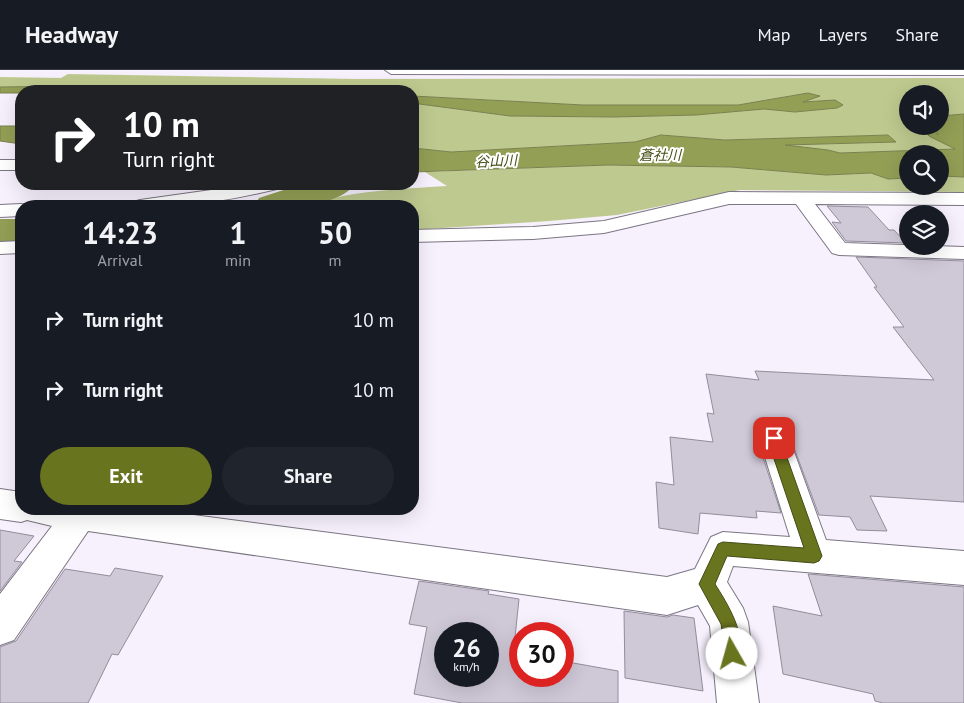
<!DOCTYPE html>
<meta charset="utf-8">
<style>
:root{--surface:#171b24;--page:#20242c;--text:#f1f3f6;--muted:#9ea1a6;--line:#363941;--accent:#69741e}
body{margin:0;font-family:"PT Sans","Noto Sans JP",sans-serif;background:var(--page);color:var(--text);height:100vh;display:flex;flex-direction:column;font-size:19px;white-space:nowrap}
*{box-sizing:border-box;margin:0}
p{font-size:16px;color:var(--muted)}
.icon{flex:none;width:28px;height:28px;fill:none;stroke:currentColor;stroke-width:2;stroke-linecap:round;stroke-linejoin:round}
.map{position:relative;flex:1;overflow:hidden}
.panel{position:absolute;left:15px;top:130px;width:404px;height:315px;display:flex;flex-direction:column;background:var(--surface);border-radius:20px;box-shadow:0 5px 20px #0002}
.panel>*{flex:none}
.hud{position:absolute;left:15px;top:15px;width:404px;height:105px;border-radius:20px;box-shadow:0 5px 20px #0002;background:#202124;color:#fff;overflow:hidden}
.fabs{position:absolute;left:899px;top:15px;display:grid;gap:10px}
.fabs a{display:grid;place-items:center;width:50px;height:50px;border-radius:50%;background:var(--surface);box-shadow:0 5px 20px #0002;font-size:25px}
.speed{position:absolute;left:434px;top:552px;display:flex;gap:10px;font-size:25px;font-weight:700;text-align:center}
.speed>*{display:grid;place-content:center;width:65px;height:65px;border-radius:50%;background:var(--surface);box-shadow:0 5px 20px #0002;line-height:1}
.speed small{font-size:12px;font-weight:400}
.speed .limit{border:8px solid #d22;background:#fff;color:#111}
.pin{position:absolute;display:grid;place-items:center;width:42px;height:42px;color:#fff;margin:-21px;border-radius:10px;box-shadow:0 2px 8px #0006}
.me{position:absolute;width:55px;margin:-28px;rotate:353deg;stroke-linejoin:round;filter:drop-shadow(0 0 4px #0008)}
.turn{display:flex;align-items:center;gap:18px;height:105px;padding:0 25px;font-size:22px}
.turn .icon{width:65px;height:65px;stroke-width:2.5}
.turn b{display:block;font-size:35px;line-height:42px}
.eta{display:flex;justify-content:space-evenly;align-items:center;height:85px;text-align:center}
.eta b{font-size:30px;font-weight:700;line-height:35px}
.primary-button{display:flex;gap:10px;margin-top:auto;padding:10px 25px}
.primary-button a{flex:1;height:58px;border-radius:30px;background:var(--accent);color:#fff;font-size:20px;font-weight:700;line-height:58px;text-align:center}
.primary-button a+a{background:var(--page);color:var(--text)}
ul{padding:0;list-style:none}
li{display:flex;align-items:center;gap:15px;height:70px;padding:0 25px}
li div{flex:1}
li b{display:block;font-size:19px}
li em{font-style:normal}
header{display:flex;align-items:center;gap:30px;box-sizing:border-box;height:70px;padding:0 25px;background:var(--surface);border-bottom:1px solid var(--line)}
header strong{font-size:24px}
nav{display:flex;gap:28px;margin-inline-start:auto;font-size:18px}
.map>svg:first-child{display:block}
</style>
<header>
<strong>Headway</strong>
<nav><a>Map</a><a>Layers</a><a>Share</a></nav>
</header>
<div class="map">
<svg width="964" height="633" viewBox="0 0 964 633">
<rect width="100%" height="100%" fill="#f7f0fd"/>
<path fill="#bec98f" d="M 68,4 L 354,9 L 964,8 L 964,44 L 940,46 L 940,24 L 908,24 L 908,56 L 920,56 L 929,66 L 956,79 L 840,83 L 828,80 L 779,75 L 895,72 L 888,65 L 725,70 L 661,65 L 635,72 L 451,82 L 413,78 L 413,33 L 510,46 L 614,47 L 696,45 L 764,39 L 795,42 L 837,38 L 835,30 L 801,32 L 819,26 L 808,23 L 738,35 L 584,35 L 413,26 L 412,21 L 288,21 L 162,16 L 0,17 L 0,7 L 61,8 Z
M 608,95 L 731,97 L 826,105 L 871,103 L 888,109 L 907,108 L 908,116 L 940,116 L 940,106 L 964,107 L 964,122 L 740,120 L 617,145 L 549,151 L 413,160 L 412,136 L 303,136 C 349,121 399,119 447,116 L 425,102 Z"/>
<path fill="#939f55" stroke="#7a814f" d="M 75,16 L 336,21 L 21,21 L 21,23 L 0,23 L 0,17 Z
M 808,23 L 820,26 L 803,32 L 835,30 L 843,35 L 837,38 L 795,42 L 764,39 L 696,45 L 614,47 L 510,46 L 412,33 L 413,26 L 583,35 L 738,35 Z
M 964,44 L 964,107 L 940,106 L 940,84 L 908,84 L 907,108 L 888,109 L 871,103 L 826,105 L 731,97 L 608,95 L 413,102 L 413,78 L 451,82 L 635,72 L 661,65 L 725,70 L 888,65 L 896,72 L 785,75 L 828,80 L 840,83 L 955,79 L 929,66 L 920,56 L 933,56 L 932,58 L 938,65 L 934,56 L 940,56 L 940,46 Z
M 0,56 L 21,56 L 21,74 L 0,71 Z"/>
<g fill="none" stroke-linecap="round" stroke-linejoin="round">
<path fill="#939f55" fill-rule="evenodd" d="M 302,114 L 355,114 C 338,138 281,138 254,136 L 259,128 Z
M 0,149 L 21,149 L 21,173 L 0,173 Z"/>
</g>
<path fill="#cfc8d7" stroke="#938c9b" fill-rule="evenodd" d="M 827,136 L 868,137 L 889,160 L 894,160 L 906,173 L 846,171 L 832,152 L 841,153 Z
M 856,187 L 964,191 L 964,432 L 870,426 L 887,461 L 857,460 L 850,447 L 819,445 L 787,359 L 773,354 L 762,358 L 757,369 L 781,443 L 756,441 L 757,448 L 700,443 L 698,464 L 659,458 L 656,412 L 674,415 L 670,367 L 713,372 L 707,343 L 714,344 L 706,304 L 759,310 L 755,301 L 934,310 L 893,257 L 904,257 L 874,217 L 877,217 Z
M 0,460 L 34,466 L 14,491 L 22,492 L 0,521 Z
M 115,498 L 163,506 L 118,585 L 112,584 L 88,633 L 0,633 L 0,577 L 16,571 L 65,499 L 110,506 Z
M 808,504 L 964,517 L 964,633 L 883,633 L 875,631 L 873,624 L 783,604 L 773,536 L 822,546 Z
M 419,511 L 489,521 L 488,524 L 519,529 L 514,577 L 520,578 L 520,606 L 562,606 L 562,591 L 618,601 L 618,633 L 462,633 L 414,624 L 427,557 L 409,554 ZM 445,564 L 488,564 L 488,606 L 445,606 Z
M 624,541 L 667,547 L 673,545 L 694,548 L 703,621 L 625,608 Z"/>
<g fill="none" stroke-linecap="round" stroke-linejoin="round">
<g stroke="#7c7583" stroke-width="2">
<path id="street" d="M 0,90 L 21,90 L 21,100 L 0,100 Z
M 254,114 L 284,114 L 281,118 C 232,130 181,139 131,136 L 133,132 L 140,130 Z
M 729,122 L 964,123 L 964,135 L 815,134 L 845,173 L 964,177 L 964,189 L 839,185 L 832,183 L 796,134 L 729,134 L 604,163 L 533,169 L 412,172 L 412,160 L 533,157 L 604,151 Z
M 21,134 L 28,136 L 21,136 L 21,146 L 0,147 L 0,135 Z
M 21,171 L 21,183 L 0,184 L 0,172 Z
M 774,356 L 785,360 L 789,368 L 826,470 L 964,481 L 964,515 L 733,496 L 727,512 L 743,538 L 748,552 L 759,633 L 717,633 L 710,556 L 698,535 L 667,545 L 88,461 L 14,570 L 0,575 L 0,524 L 52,456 L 27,450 L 21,452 L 0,449 L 0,419 L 21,422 L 21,439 L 148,439 L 667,507 L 695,499 L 711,467 L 723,462 L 790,467 L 759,368 L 763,360 Z"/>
</g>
<g stroke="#7c7583" stroke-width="2">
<path id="secondary" d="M 385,0 L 964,0 L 964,5 L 391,4 Z"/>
</g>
<use href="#street" fill="#fff" fill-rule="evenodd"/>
<use href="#secondary" fill="#fff" fill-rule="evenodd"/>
</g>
<path fill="#69741e" stroke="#444b14" d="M 774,363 L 778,364 L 780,368 L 822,486 L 819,491 L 814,493 L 727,486 L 715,514 C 727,533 748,566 738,590 L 732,593 L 727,590 L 721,554 L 699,514 L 718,474 L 723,472 L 804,478 L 767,368 L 769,364 Z"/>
<g text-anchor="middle" stroke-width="4" stroke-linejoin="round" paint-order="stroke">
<g font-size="14" font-style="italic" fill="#464e16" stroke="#fff">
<text x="660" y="90">蒼社川</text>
<text transform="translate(496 91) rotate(-3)" y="5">谷山川</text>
</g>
</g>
</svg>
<div class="fabs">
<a><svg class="icon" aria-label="sound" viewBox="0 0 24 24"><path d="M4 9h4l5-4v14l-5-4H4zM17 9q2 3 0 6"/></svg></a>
<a><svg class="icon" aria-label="search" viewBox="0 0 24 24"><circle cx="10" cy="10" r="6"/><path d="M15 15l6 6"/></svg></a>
<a><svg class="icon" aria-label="layers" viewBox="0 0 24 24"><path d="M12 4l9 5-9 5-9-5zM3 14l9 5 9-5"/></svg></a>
</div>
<div class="speed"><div>26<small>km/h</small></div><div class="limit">30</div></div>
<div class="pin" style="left:774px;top:368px;background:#d93025"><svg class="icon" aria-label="arrive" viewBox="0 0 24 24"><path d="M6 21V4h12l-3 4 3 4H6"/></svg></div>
<svg class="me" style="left:732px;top:584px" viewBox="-20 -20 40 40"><circle r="19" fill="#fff"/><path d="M0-13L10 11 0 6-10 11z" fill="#69741e"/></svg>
<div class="hud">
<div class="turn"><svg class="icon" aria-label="right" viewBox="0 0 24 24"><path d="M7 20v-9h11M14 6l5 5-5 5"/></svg><div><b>10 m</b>Turn right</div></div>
</div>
<section class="panel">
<div class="eta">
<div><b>14:23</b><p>Arrival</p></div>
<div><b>1</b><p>min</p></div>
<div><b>50</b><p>m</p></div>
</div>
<ul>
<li><svg class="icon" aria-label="right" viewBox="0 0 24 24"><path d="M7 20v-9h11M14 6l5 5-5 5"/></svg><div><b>Turn right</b></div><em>10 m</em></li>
<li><svg class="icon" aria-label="right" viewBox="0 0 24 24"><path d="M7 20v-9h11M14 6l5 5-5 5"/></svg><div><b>Turn right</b></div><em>10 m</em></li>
</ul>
<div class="primary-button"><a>Exit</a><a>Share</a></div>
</section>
</div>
